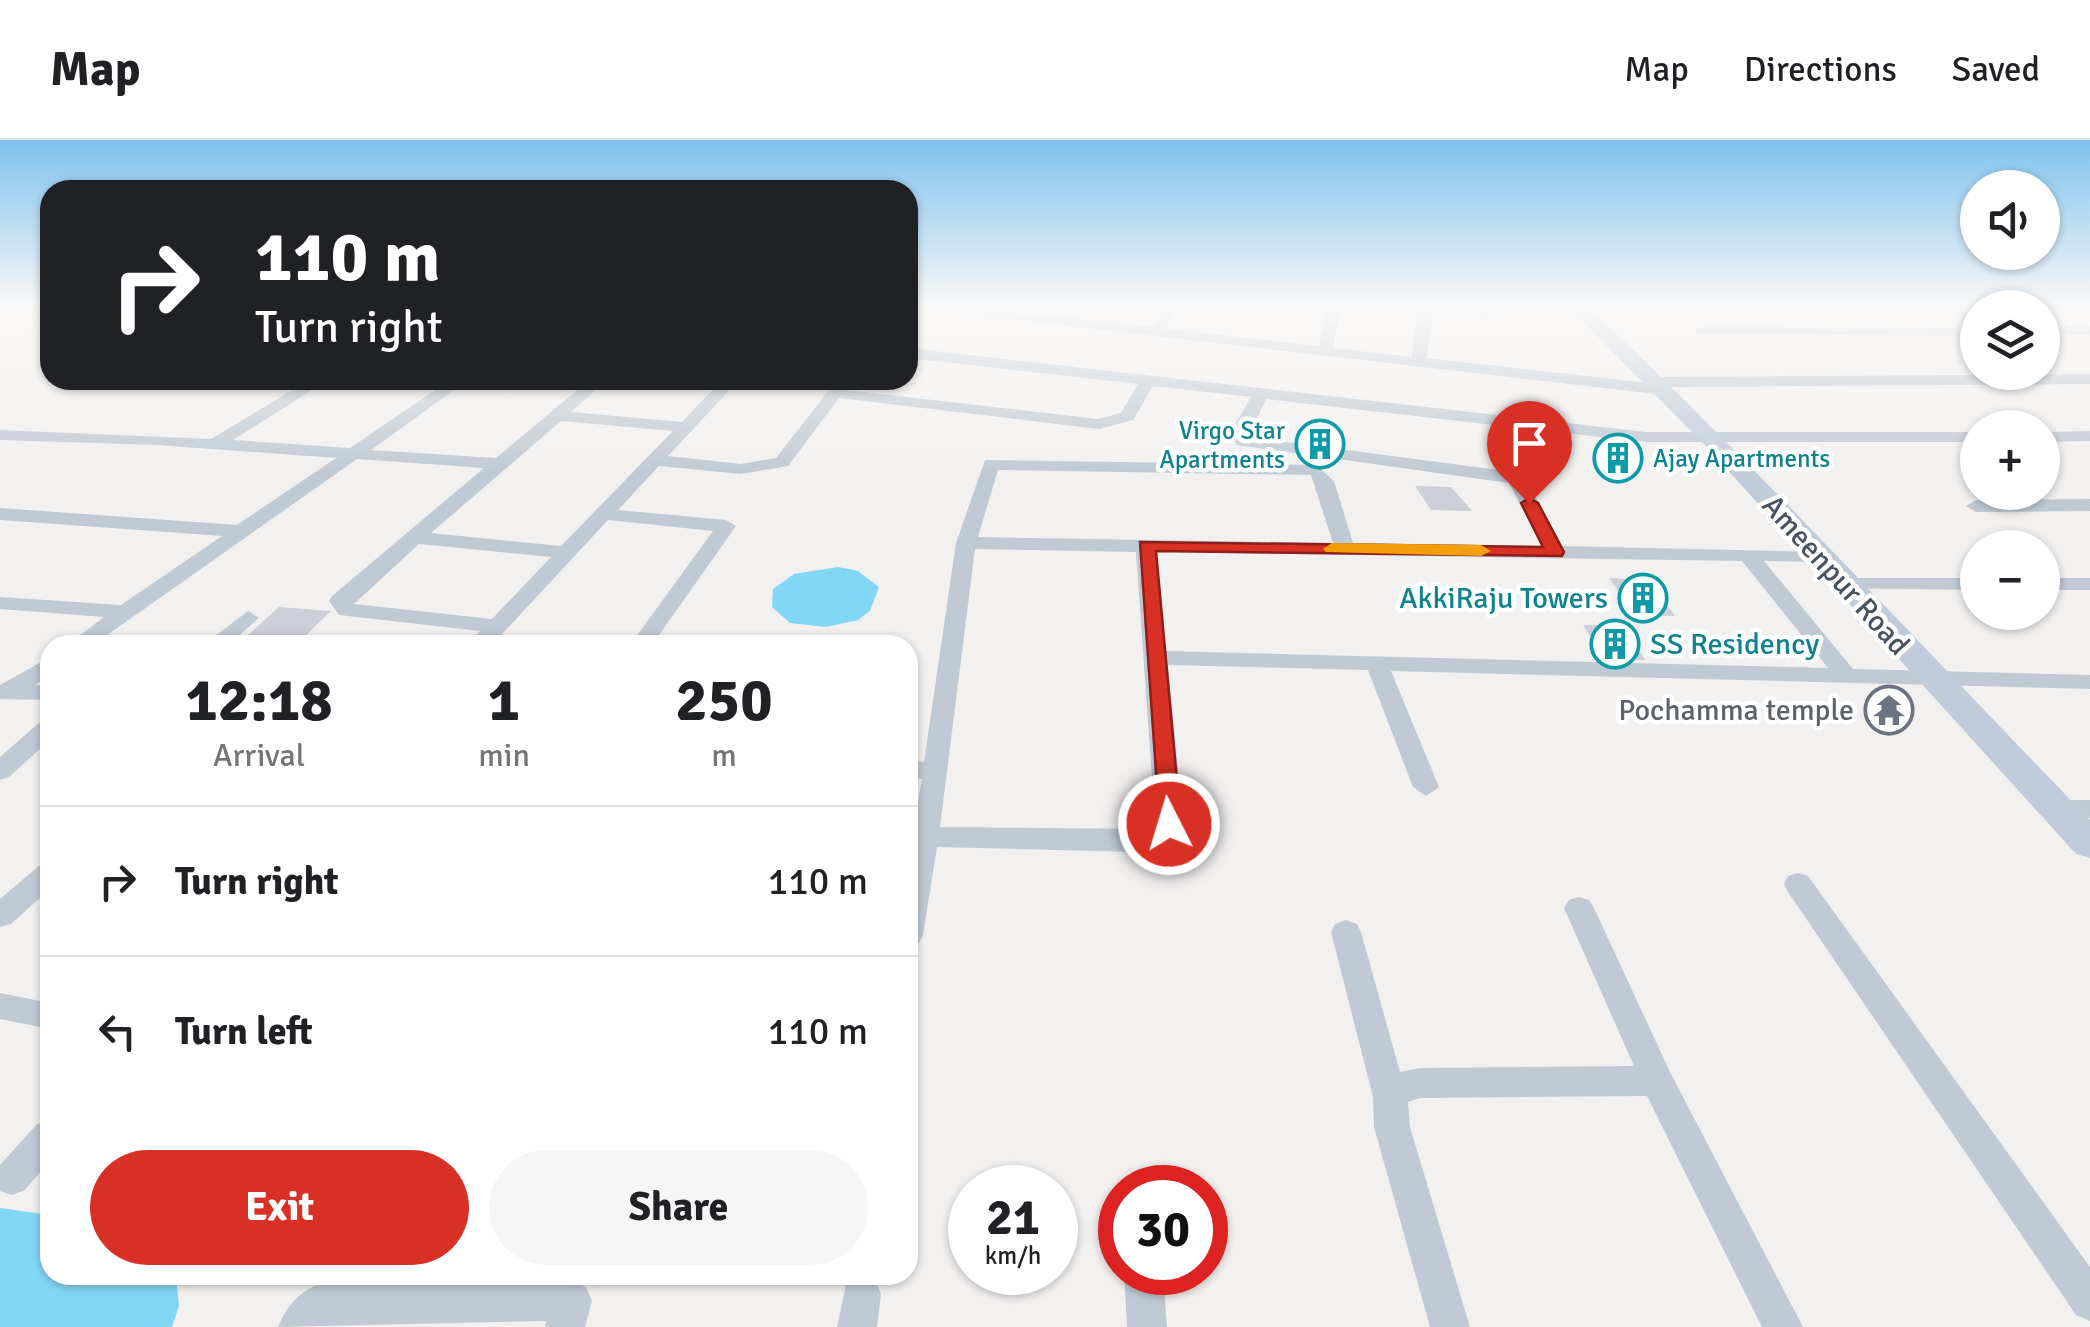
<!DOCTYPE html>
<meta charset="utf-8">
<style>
:root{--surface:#fff;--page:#f6f6f6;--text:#202124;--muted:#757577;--line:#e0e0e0;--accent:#d93025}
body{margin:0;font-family:Signika,sans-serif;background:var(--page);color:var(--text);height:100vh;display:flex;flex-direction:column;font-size:38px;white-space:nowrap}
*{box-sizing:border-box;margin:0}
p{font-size:32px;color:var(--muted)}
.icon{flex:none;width:55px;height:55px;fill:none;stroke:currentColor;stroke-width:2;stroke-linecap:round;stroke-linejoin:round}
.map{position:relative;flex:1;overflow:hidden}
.side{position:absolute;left:40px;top:495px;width:878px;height:650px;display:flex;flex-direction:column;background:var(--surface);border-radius:30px;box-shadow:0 2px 8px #0004}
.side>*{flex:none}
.guide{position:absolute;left:40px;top:40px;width:878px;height:210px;border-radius:30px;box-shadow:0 2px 8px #0004;background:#202124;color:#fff;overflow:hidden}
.fabs{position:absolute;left:1960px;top:30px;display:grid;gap:20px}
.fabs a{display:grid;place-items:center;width:100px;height:100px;border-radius:50%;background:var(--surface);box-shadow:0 2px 8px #0004;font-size:50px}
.speed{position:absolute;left:948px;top:1025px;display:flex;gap:20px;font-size:50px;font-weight:700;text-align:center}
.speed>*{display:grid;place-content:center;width:130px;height:130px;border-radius:50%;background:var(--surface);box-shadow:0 2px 8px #0004;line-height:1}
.speed small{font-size:25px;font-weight:400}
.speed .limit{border:15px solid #d22;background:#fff;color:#111}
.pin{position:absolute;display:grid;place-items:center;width:85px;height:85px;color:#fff;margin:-102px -42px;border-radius:50% 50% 50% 0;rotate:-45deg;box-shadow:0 0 10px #0007}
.pin .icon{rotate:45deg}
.me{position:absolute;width:110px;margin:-55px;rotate:355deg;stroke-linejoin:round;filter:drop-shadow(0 0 8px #0008)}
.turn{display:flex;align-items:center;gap:35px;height:210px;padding:0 50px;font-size:45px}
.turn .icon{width:130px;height:130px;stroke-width:2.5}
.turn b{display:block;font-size:70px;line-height:85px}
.eta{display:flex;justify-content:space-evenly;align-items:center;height:170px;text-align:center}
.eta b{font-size:60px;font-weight:700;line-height:70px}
.action{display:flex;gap:20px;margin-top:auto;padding:20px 50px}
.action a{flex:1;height:115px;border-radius:60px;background:var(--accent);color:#fff;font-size:40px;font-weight:700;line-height:115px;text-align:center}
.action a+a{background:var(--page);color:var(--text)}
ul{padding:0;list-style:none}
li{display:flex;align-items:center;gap:30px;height:150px;padding:0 50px;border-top:2px solid var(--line)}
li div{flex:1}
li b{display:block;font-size:38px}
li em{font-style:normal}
header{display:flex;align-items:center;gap:60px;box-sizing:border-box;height:140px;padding:0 50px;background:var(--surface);border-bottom:2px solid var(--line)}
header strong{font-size:48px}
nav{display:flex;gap:55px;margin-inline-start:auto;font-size:35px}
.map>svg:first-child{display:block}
</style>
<header>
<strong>Map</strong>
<nav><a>Map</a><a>Directions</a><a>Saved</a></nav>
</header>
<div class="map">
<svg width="2090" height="1187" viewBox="0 0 2090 1187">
<rect width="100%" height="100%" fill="#f3f1f0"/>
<path fill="#83d7f6" d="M 838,427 L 858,431 L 879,447 L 870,471 L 858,480 L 826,487 L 790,483 L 772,467 L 773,449 L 794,434 Z
M 0,1068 L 50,1075 L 50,1135 L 176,1135 L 179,1166 L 172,1187 L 0,1187 Z"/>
<path fill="#cccfd7" d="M 1415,346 L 1451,347 L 1472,371 L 1431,370 Z
M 1609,438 L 1650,441 L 1675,476 L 1635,475 Z
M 279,467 L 331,471 L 296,505 L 237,505 Z
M 1583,485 L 1624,485 L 1645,520 L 1604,518 Z"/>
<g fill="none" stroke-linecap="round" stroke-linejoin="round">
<path fill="#c0cad4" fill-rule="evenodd" d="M 949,169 L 989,169 L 1152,187 L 1163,169 L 1177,169 L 1166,189 L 1319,206 L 1326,169 L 1340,169 L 1333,208 L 1412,217 L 1417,169 L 1494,169 L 1492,176 L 1487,177 L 1433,174 L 1427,218 L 1649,243 L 1656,237 L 2090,234 L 2090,244 L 1670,247 L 1670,253 L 1664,255 L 956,173 Z
M 1944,169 L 1961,169 L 1978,177 L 1978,187 Z
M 1702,187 L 1978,188 L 1978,196 L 1697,194 L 1695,191 Z
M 2042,187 L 2090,187 L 2090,195 L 2042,195 Z
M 908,208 L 1646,292 L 1978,292 L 1978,302 L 1646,302 L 1528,289 L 1525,338 L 1562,406 L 1825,412 L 1828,416 L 1818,422 L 1764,421 L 1853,529 L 2090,535 L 2090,549 L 1391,531 L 1439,647 L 1426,656 L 1413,647 L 1368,530 L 1168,525 L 1183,684 C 1172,702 1154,706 1135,712 L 937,707 L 923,795 L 919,803 L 908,807 L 908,716 L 922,639 L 908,638 L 908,620 L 924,622 L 956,403 L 985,320 L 1316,325 L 1334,341 L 1353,403 L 1542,406 L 1509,343 L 1237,305 L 1229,295 L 1251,257 L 1153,246 L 1133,280 L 1099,289 L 839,258 L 788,326 L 741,334 L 659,326 L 618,370 L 726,380 L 736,386 L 652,505 L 630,505 L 713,391 L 608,380 L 492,505 L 468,505 L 480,491 L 339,475 L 329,461 L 332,456 L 484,328 L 357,319 L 93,505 L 67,505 L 104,477 L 0,469 L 0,457 L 121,465 L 222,396 L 0,380 L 0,368 L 237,385 L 336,318 L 157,305 L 0,300 L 0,290 L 211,299 L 309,240 L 328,240 L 233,300 L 350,308 L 450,240 L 468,240 L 371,310 L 496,318 L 589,240 L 607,240 L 571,272 L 682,282 L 722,240 L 739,240 L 668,316 L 741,324 L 776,318 L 837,240 L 849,240 L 846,250 L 1098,279 L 1121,273 L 1138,244 L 908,218 ZM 1266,259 L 1511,287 L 1507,331 L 1248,297 ZM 561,281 L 673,291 L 561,406 L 431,393 ZM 998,330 L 1311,335 L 1333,403 L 978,397 ZM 419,404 L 551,417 L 492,479 L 354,464 ZM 975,409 L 1136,412 L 1155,681 L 1144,689 L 940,687 ZM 1157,412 L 1742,421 L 1828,528 L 1166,511 Z
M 2090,291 L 2090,301 L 2042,302 L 2042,292 Z
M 2090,359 L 2090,371 L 1976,372 L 1966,366 L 1976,360 Z
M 1843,438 L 1978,438 L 1978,450 L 1836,448 L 1836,440 Z
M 2042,438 L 2090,438 L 2090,450 L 2042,450 Z
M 248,471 L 259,478 L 228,505 L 203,505 Z
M 50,517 L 50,535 L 35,545 L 50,546 L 50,560 L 0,559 L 0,545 Z
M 50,579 L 50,600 L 9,637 L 0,640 L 0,617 L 41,581 Z
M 2058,660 L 2090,660 L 2090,678 L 2048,676 L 2045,669 L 2048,662 Z
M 50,721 L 50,749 L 11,784 L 0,787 L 0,759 L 40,725 Z
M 1798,733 L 1808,736 L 2090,1127 L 2090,1181 L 2076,1175 L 1788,752 L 1784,744 L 1788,736 Z
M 1579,757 L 1589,760 L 1594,768 L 1670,932 L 1803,1187 L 1762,1187 L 1647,956 L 1420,958 L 1408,962 L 1410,987 L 1470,1187 L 1430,1187 L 1374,987 L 1373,957 L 1331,792 L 1335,784 L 1346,780 L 1357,784 L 1361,792 L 1400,932 L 1420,928 L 1634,926 L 1564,768 L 1569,760 Z
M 0,853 L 50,863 L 50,889 L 0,879 Z
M 50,979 L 50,1021 L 25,1050 L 12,1055 L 0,1051 L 0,1025 L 37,984 Z
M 1124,1132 L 1163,1132 L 1167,1187 L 1127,1187 Z
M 863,1135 L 875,1140 L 881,1154 L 877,1187 L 837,1187 L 847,1140 Z
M 572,1141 L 586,1147 L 592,1161 L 585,1187 L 545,1187 L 546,1181 L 278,1187 C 286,1168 297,1153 317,1145 Z"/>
<path fill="#c1ccdb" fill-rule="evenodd" d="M 1570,169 L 1591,169 C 1763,333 1924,509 2090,680 L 2090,718 L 2076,714 L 1704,304 Z"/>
</g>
<linearGradient id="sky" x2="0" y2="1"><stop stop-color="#7fc2ee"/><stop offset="0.5" stop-color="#faf9f8"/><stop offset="1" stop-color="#faf9f8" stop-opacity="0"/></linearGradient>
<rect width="2090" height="335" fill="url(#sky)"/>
<path fill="#d93025" stroke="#8d1f18" stroke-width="2.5" d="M 1529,358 L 1538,363 L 1564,412 L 1562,416 L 1156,411 L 1181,684 L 1169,693 L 1160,690 L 1140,402 L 1543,407 L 1521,363 Z"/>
<path fill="#f59e0b" d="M 1332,403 L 1481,405 L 1491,411 L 1481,416 L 1326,412 L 1323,409 Z"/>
<defs>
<g id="building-ring" transform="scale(2.5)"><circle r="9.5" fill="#fff" stroke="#0f9aa8" stroke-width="1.5"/><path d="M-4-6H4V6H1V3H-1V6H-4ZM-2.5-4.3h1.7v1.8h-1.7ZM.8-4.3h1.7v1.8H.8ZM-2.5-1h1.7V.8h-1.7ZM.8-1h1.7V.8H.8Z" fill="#0f9aa8"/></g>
<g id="temple-ring" transform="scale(2.5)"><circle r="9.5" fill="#fff" stroke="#6b7280" stroke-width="1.5"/><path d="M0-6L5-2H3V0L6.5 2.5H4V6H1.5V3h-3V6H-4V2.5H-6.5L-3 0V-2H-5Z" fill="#6b7280"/></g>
</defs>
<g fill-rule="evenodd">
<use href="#building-ring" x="1320" y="304"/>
<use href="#building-ring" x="1618" y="318"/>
<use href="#building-ring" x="1643" y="458"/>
<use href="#building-ring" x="1615" y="504"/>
<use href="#temple-ring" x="1889" y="570"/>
</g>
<g text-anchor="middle" stroke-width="9" stroke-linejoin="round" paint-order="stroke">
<g font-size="25" fill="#0d838f" stroke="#fff" text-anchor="end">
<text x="1285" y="299">Virgo Star<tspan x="1285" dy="29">Apartments</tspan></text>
<text x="1653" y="327" text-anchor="start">Ajay Apartments</text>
</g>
<g font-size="30" fill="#465261" stroke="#fff">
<text transform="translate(1836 435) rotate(48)" y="10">Ameenpur Road</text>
</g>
<g font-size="30" fill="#0d838f" stroke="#fff" text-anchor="end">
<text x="1608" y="468">AkkiRaju Towers</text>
<text x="1650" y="514" text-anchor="start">SS Residency</text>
</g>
<g font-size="30" fill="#5b616d" stroke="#fff" text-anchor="end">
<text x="1854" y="580">Pochamma temple</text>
</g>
</g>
</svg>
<div class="fabs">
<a><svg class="icon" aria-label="sound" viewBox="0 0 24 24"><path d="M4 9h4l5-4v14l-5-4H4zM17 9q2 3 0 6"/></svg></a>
<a><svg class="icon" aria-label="layers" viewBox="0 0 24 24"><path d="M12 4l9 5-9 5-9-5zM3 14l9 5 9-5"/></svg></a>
<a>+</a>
<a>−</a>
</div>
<div class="speed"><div>21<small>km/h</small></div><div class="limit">30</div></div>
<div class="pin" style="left:1529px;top:363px;background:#d93025"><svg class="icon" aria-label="arrive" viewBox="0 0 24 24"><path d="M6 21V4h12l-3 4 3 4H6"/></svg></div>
<svg class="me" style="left:1169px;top:684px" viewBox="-20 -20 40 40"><circle r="17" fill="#d93025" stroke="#fff" stroke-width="3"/><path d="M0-11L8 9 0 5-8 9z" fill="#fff"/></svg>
<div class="guide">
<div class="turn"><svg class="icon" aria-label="right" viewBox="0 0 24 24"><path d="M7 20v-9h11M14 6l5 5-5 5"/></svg><div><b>110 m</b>Turn right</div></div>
</div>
<section class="side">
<div class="eta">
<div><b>12:18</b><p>Arrival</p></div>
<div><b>1</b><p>min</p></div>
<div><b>250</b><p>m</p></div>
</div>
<ul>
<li><svg class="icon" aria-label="right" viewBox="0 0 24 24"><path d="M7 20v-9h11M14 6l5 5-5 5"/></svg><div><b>Turn right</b></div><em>110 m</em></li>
<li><svg class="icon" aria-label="left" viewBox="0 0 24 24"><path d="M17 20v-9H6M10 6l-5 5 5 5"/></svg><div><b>Turn left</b></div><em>110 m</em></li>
</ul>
<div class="action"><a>Exit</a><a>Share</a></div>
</section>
</div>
